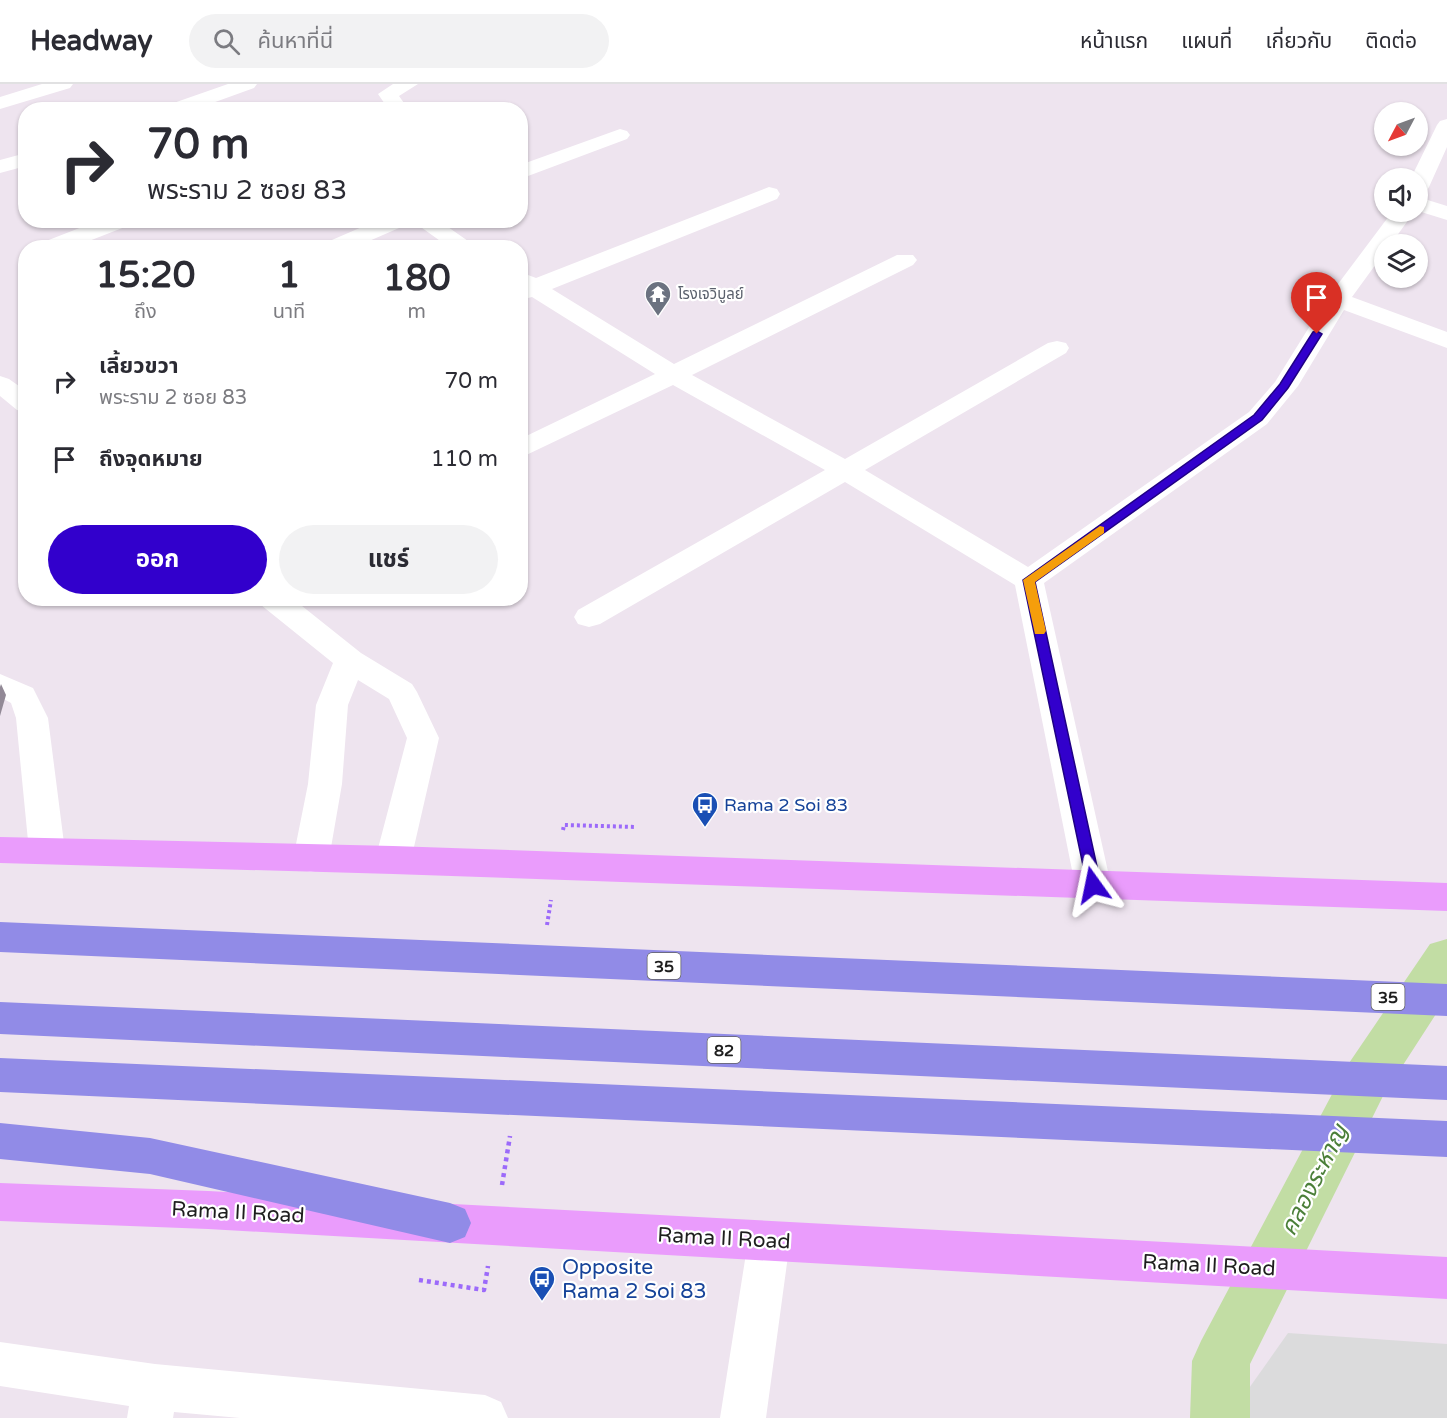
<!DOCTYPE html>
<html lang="th">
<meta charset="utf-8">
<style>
:root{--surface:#fff;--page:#f2f2f3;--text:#2b2b33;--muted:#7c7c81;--line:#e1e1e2;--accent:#3200cc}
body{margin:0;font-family:"Varela Round","Noto Sans Thai",sans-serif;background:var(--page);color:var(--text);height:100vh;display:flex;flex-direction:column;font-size:22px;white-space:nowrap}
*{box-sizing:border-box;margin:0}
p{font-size:20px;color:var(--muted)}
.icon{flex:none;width:33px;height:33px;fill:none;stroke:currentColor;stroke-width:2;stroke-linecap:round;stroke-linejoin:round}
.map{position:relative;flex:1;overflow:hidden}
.panel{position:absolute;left:18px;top:156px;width:510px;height:366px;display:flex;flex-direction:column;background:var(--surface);border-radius:24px;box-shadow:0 2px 4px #0004}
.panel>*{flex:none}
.hud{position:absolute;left:18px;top:18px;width:510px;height:126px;border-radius:24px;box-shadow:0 2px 4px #0004;background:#fff;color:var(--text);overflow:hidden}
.needle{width:39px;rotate:229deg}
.buttons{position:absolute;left:1374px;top:18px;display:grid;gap:12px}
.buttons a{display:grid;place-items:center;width:54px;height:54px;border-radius:50%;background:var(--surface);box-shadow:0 2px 4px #0004;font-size:30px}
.pin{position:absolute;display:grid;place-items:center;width:51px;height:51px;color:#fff;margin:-62px -26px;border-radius:50% 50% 50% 0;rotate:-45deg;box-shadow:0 0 6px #0007}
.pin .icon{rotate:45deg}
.me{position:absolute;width:66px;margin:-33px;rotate:348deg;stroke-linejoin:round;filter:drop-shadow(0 0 4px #0008)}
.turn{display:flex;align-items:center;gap:21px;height:126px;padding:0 30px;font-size:27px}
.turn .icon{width:78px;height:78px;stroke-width:2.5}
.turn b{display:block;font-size:42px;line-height:51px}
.eta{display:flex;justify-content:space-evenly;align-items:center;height:102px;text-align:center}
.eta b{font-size:36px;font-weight:700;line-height:42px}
.cta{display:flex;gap:12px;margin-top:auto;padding:12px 30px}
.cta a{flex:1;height:69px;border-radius:36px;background:var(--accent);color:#fff;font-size:24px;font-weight:700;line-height:69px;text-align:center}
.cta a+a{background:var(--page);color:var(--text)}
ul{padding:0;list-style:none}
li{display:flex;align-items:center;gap:18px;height:78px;padding:0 30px}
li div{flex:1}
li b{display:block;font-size:22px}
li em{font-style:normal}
header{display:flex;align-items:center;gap:36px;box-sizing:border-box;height:84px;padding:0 30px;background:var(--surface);border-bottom:2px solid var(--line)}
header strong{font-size:28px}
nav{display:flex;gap:33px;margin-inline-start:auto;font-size:21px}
.search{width:420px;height:54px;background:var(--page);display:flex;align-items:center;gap:15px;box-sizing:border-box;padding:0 21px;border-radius:33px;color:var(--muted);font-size:22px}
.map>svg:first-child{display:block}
</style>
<header>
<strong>Headway</strong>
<div class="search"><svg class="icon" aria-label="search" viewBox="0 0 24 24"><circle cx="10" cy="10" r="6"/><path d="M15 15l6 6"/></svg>ค้นหาที่นี่</div>
<nav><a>หน้าแรก</a><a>แผนที่</a><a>เกี่ยวกับ</a><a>ติดต่อ</a></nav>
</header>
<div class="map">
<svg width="1447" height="1334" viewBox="0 0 1447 1334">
<rect width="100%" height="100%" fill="#eee4ef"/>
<path fill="#dbdbdc" d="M 1288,1249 L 1447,1260 L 1447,1334 L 1248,1334 L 1247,1307 Z"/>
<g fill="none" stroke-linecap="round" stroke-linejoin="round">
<path fill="#c2dda4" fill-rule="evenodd" d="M 1447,855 L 1447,913 L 1383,1012 L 1250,1280 L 1250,1334 L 1190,1334 L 1192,1277 L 1201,1257 L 1347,982 L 1430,860 Z"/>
<path stroke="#9c6afa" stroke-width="4" stroke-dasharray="3 3" stroke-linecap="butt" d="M 563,746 L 564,741 L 636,743
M 547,841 L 551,816"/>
<path stroke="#9c6afa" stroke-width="4.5" stroke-dasharray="4 4" stroke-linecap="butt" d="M 502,1101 L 510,1052
M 419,1196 L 484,1206 L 488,1182"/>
<path fill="#fff" fill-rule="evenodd" d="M 42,0 L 73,0 L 70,4 L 0,25 L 0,13 Z
M 228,0 L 257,0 L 254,4 L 193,26 L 162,26 L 165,22 Z
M 393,0 L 418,0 L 399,12 L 409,26 L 389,26 L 378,10 Z
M 1447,35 L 1447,63 L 1429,103 L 1426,108 L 1418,109 L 1418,94 L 1411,94 L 1437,41 L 1440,37 Z
M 620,45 L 627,47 L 630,51 L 627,55 L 520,95 L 520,81 Z
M 26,69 L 26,82 L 0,89 L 0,76 Z
M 769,103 L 777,105 L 780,110 L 777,115 L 552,205 L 674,280 L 897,171 L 913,171 L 917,176 L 913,181 L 692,291 L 845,375 L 1048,259 L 1057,257 L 1066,259 L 1069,264 L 1066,269 L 865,386 L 1028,483 L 1249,328 L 1275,298 L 1326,216 L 1392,128 L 1414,128 L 1391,160 L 1384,160 L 1384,169 L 1352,213 L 1447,248 L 1447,264 L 1344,226 L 1298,302 L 1267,340 L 1044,499 L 1111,801 L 1106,811 L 1093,815 L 1080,811 L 1075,801 L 1015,501 L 845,398 L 600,540 L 589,543 L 578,540 L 574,533 L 578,526 L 825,386 L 673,301 L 520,374 L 520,355 L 655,290 L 532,213 L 520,216 L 520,188 L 536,194 Z
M 1418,113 L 1447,122 L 1447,136 L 1418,127 Z
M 100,136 L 133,136 L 130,141 L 71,164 L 38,164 L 41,159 Z
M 378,136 L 409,136 L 406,141 L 353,164 L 322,164 L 325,159 Z
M 411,136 L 438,136 L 478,164 L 450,164 Z
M 0,292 L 9,295 L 26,307 L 26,328 L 17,326 L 0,312 Z
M 257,514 L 292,514 L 361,569 L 412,600 L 417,608 L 439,654 L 411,776 L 405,786 L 393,790 L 381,786 L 375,776 L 407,654 L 389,615 L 358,596 L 348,621 L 342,700 L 329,775 L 323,785 L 311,788 L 299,785 L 293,775 L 308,700 L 316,621 L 333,579 L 261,521 Z
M 0,590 L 33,604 L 48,634 L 65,767 L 59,776 L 47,780 L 35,776 L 29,767 L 16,634 L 11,619 L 0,613 Z
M 769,1137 L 784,1143 L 790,1157 L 766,1334 L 720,1334 L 748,1157 L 754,1143 Z
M 0,1258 L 155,1280 L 485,1311 L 501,1318 L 508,1334 L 240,1334 L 174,1328 L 173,1334 L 127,1334 L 129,1322 L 0,1302 Z"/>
<path fill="#ea9cfc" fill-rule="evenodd" d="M 0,753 L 393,762 L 1447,799 L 1447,827 L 393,790 L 0,779 Z
M 0,1099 L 208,1107 L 1447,1173 L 1447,1215 L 208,1145 L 0,1137 Z"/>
<path fill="#918be7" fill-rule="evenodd" d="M 0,838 L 1447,900 L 1447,932 L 0,868 Z
M 0,918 L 1447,982 L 1447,1016 L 0,950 Z
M 0,974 L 1447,1037 L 1447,1073 L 0,1008 Z
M 0,1039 L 150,1054 L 450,1119 L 465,1125 L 471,1139 L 465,1153 L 450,1159 L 150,1090 L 0,1075 Z"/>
</g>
<path fill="#928996" d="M 1,600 L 6,611 L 0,632 L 0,603 Z"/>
<path fill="#3200cc" stroke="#200085" stroke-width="1.5" d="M 1317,247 L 1322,250 L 1288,304 L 1262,336 L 1035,498 L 1101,801 L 1093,806 L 1088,805 L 1023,496 L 1254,331 L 1280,300 L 1313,248 Z"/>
<path fill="#f59e0b" d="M 1100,442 L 1104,443 L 1104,449 L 1035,498 L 1046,547 L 1044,550 L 1035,550 L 1023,496 Z"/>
<defs>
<g id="temple-pin" transform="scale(1.35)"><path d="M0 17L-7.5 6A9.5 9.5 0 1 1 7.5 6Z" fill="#6b7280" stroke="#fff"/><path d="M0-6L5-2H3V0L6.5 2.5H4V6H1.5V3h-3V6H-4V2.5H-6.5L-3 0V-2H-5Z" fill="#fff"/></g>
<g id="bus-pin" transform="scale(1.35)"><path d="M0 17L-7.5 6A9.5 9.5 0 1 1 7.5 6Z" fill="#1a4fb4" stroke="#fff"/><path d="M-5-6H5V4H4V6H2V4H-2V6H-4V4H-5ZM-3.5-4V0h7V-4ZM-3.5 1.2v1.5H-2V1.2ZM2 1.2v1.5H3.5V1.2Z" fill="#fff"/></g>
</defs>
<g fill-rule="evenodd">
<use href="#temple-pin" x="658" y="210"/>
<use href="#bus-pin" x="705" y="721"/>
<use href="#bus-pin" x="542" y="1195"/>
</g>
<g text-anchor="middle" stroke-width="4.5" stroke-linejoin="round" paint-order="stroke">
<g font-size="15" fill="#5b616d" stroke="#fff" text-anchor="start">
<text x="678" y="215">โรงเจวิบูลย์</text>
</g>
<g fill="#fff" stroke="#626262" stroke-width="1.5">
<rect x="647.5" y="869" width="33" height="26" rx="4.5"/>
<rect x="1371.5" y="900" width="33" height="26" rx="4.5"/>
<rect x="707.5" y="953" width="33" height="26" rx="4.5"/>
</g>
<g font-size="16" font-weight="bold" fill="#1e1e1e">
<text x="664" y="888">35</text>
<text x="1388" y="919">35</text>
<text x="724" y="972">82</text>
</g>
<g font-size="18" fill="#164399" stroke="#fff" text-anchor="start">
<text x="724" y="727">Rama 2 Soi 83</text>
</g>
<g font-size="21" fill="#1e1e1e" stroke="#fff">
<text transform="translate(238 1128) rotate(3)" y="7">Rama II Road</text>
<text transform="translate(724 1154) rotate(3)" y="7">Rama II Road</text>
<text transform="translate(1209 1181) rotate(3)" y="7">Rama II Road</text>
</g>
<g font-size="21" fill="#164399" stroke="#fff" text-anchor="start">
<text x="562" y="1190">Opposite<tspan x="562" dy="24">Rama 2 Soi 83</tspan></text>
</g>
<g font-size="24" font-style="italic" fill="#4b7f39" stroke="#fff">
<text transform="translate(1314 1096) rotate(-63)" y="8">คลองระหาญ</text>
</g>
</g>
</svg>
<div class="buttons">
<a><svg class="needle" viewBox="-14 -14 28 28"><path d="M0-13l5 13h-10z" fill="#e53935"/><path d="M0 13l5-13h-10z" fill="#7c7c81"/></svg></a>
<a><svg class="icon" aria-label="sound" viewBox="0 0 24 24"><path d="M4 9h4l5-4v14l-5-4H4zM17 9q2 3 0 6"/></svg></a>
<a><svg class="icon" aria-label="layers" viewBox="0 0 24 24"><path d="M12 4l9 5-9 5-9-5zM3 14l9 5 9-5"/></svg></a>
</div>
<div class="pin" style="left:1317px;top:250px;background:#d93025"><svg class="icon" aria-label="arrive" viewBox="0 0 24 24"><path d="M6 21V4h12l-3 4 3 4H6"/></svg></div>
<svg class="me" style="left:1093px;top:801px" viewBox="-20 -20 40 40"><path d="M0-17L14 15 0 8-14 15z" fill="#3200cc" stroke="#fff" stroke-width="4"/></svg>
<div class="hud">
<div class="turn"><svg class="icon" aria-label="right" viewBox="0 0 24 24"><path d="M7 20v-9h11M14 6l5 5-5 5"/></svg><div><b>70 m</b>พระราม 2 ซอย 83</div></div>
</div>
<section class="panel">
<div class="eta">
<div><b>15:20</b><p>ถึง</p></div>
<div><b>1</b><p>นาที</p></div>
<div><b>180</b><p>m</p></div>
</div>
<ul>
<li><svg class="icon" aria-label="right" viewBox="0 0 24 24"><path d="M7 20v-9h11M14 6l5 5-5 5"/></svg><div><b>เลี้ยวขวา</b><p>พระราม 2 ซอย 83</p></div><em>70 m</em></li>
<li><svg class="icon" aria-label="arrive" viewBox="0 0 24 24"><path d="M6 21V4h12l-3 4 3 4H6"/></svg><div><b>ถึงจุดหมาย</b></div><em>110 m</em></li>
</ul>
<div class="cta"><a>ออก</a><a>แชร์</a></div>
</section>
</div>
